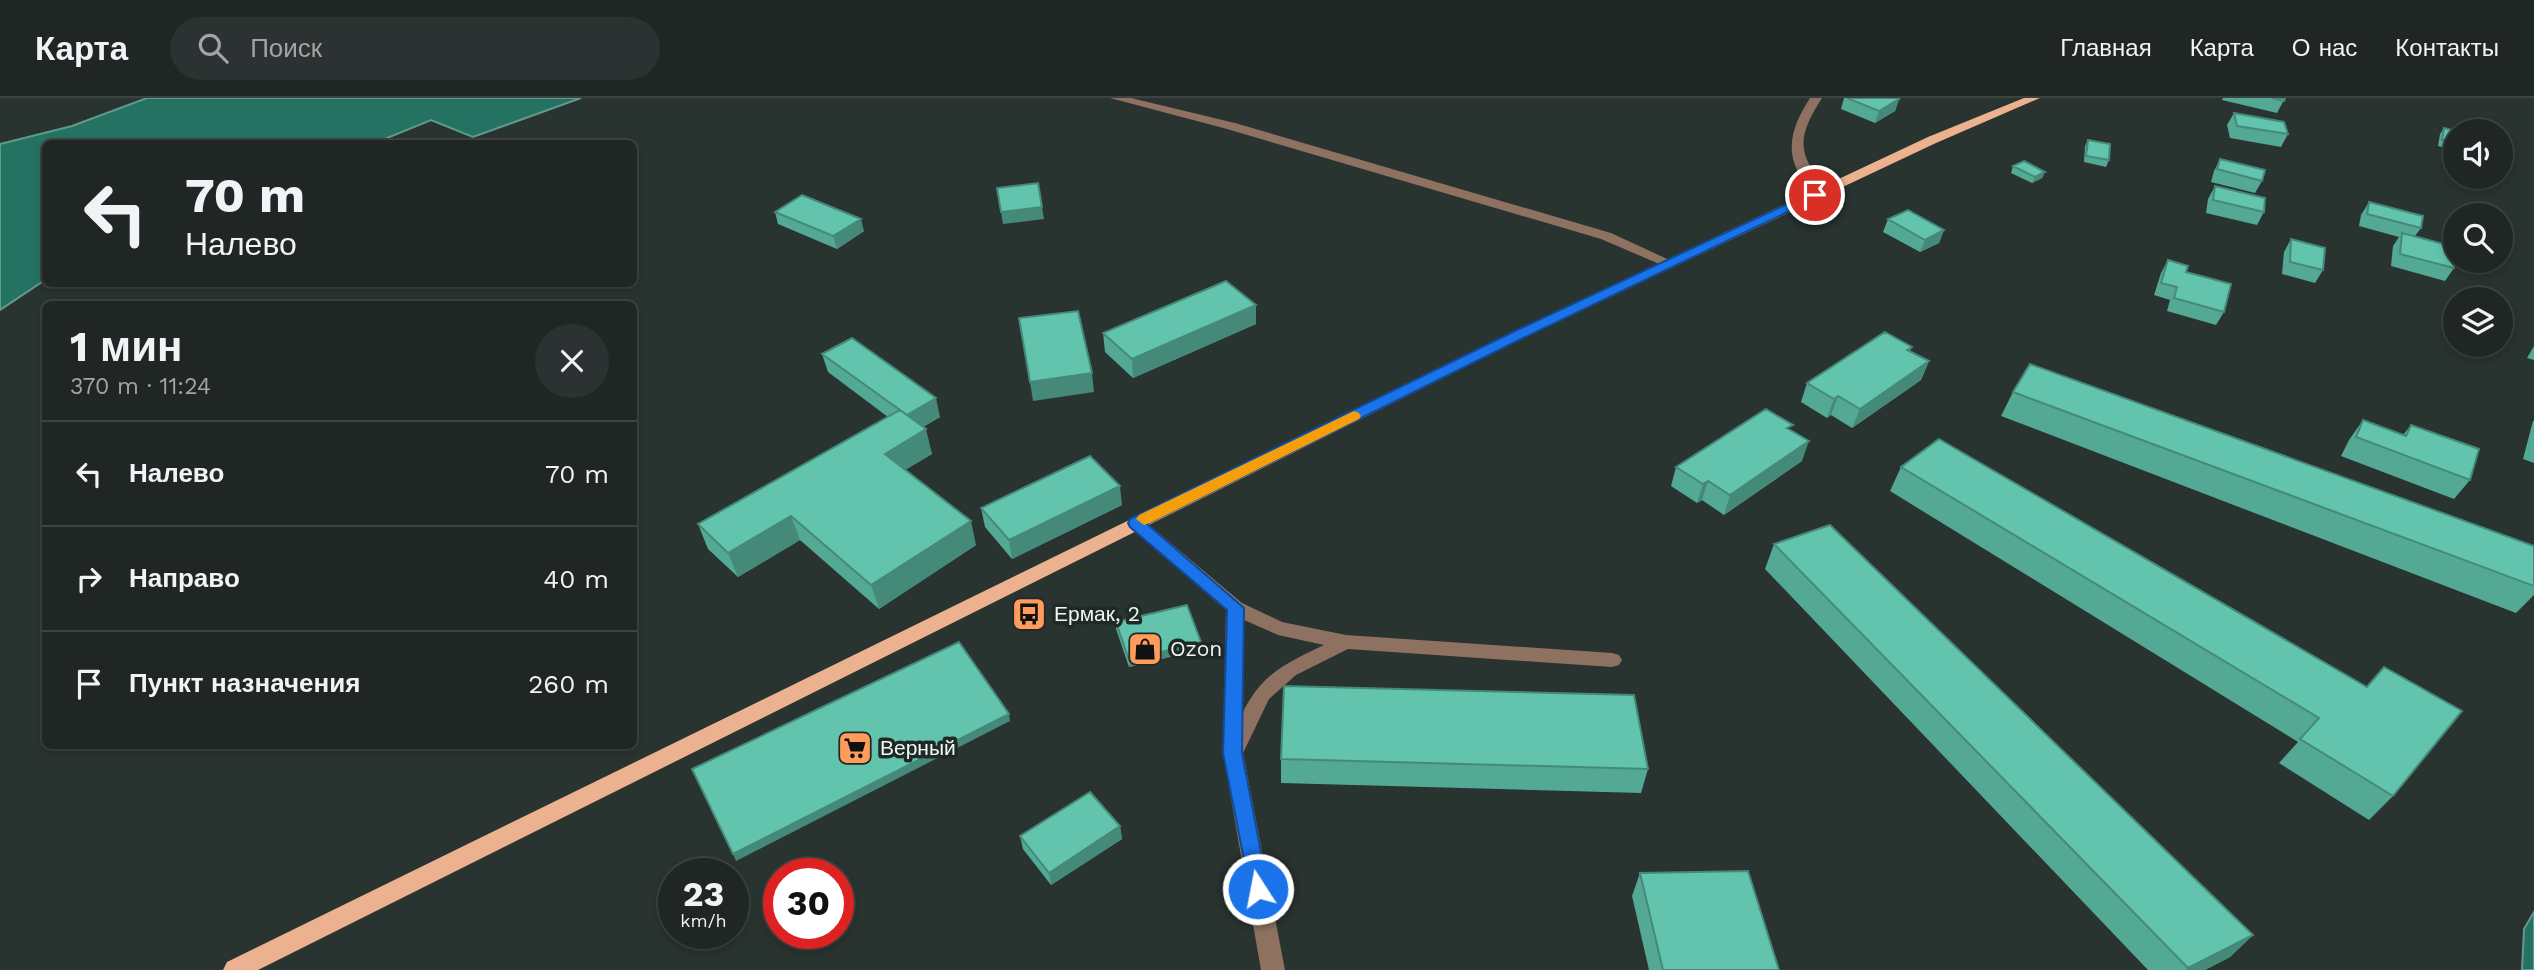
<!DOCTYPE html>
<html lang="ru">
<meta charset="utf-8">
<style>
:root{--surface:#1f2624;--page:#2c3231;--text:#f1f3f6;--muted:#a1a5a6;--line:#3c4341}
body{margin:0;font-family:"Work Sans",sans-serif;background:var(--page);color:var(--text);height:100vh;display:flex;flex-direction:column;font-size:26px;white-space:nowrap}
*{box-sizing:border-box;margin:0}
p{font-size:23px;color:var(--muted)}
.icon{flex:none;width:38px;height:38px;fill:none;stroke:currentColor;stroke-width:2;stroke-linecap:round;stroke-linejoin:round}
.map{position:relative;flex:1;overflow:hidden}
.details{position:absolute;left:42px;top:203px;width:595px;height:448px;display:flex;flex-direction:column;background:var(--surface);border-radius:10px;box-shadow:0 4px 10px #0003,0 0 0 2px var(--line)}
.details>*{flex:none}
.top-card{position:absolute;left:42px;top:42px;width:595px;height:147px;border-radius:10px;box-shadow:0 4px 10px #0003,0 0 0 2px var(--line);background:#1f2624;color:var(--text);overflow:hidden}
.tools{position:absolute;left:2443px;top:21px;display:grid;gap:14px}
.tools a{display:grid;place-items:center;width:70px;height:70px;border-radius:50%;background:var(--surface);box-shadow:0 4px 10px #0003,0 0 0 2px var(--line);font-size:35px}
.speed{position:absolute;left:658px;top:760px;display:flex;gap:14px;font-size:35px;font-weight:700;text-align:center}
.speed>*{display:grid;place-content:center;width:91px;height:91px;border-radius:50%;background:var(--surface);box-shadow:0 4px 10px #0003,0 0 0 2px var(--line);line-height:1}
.speed small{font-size:18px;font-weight:400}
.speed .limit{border:10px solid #d22;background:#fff;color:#111}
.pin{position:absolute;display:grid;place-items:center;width:60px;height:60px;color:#fff;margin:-30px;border:4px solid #fff;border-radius:50%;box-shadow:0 2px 7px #0007}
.me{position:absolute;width:77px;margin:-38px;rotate:349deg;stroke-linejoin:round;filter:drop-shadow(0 0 5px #0008)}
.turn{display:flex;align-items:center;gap:24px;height:147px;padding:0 28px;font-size:32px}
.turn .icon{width:91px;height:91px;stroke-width:2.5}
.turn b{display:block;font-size:49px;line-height:60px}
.round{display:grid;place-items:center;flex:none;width:74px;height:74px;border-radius:37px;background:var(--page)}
.overview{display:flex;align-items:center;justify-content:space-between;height:119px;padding:0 28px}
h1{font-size:42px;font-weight:700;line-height:52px}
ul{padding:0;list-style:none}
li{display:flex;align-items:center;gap:21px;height:105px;padding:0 28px;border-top:2px solid var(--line)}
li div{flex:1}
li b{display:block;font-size:26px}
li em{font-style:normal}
header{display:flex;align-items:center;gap:42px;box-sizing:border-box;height:98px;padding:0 35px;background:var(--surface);border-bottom:2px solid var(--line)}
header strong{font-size:33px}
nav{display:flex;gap:38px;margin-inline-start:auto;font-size:24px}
.search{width:490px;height:63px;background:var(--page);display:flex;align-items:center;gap:18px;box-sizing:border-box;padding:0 24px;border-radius:38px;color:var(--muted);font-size:26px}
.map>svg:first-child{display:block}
</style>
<header>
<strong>Карта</strong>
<div class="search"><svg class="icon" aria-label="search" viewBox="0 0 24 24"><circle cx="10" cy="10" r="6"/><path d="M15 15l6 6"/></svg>Поиск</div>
<nav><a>Главная</a><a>Карта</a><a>О нас</a><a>Контакты</a></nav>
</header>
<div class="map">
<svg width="2534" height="872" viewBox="0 0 2534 872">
<rect width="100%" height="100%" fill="#293330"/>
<path fill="#247261" stroke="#619a8d" stroke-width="2" d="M 147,0 L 581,0 L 473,39 L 431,22 L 375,45 L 46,46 L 45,182 L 0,212 L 0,46 L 72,28 Z
M 2534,814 L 2534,872 L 2522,872 L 2524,831 Z"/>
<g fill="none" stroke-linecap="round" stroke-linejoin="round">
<path fill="#8e7160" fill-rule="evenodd" d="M 1110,0 L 1131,0 L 1235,25 L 1611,135 L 1676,165 L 1669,169 L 1664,168 L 1601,141 L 1227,31 Z
M 1810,0 L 1822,0 C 1795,42 1798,56 1828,94 L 1821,98 C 1812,95 1806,87 1801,79 C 1783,51 1794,25 1810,0 Z
M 1136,419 L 1142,421 L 1242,505 L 1282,524 L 1346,537 L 1612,555 L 1619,557 L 1622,562 L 1619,567 L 1612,569 L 1348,551 L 1296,577 L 1269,601 L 1243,655 L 1285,872 L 1261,872 L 1223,655 L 1226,512 L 1130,429 L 1127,425 L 1130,421 ZM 1244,522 L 1278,537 L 1324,547 C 1287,565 1262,575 1243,614 Z"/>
<path fill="#ecb18e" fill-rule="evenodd" d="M 2024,0 L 2040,0 L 1936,45 L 1523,240 L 258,872 L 223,872 L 227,864 L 1513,234 L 1928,39 Z"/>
</g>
<path fill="#54a995" d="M 1844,0 L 1897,0 L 1899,1 L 1895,13 L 1875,25 L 1841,11 Z
M 2223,0 L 2285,0 L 2277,15 L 2222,2 Z
M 2234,15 L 2288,36 L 2281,49 L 2230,40 L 2227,27 Z
M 2444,30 L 2455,33 L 2455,53 L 2438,48 L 2440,36 Z
M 2088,42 L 2109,62 L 2106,69 L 2084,64 L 2085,48 Z
M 2220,61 L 2262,83 L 2255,95 L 2211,84 L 2214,73 Z
M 2013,68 L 2045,74 L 2042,80 L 2032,85 L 2011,75 Z
M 2215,88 L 2264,114 L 2257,127 L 2206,115 L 2208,101 Z
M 2369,104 L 2421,130 L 2415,138 L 2454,170 L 2445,183 L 2391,168 L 2393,148 L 2399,139 L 2359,128 L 2361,117 Z
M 775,114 L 864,133 L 837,151 L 778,126 Z
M 1888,121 L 1944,132 L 1939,145 L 1920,154 L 1883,134 Z
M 2291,141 L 2323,172 L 2315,185 L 2282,176 L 2284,154 Z
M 2168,162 L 2186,174 L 2224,214 L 2216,227 L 2167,213 L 2170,202 L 2154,197 L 2161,175 Z
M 1256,207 L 1256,226 L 1133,280 L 1105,254 L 1103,235 Z
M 2534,248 L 2534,262 L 2527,260 Z
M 1912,249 L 1910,253 L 1929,263 L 1921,282 L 1852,330 L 1831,317 L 1827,320 L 1801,304 L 1807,285 Z
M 822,256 L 940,319 L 923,329 L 932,356 L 905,372 L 976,447 L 879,511 L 800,442 L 738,479 L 708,451 L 698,426 L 888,319 L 828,274 Z
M 2013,294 L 2534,448 L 2534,497 L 2516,515 L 2001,318 Z
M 2363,322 L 2403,337 L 2411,327 L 2470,382 L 2454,401 L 2341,358 L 2349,342 Z
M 2533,323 L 2534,323 L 2534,365 L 2523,361 Z
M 1791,332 L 1802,363 L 1724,417 L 1702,402 L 1697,405 L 1671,388 L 1676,369 Z
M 1901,369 L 2367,589 L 2393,698 L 2369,722 L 2279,665 L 2298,644 L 1890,393 Z
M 1122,407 L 1012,461 L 985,429 L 981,410 Z
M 1774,446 L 2253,837 L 2230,859 L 2205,872 L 2148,872 L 1765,471 Z
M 1116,524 L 1201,544 L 1202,551 L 1129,569 L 1116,531 Z
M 1281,661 L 1648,671 L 1641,695 L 1281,685 Z
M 1120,728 L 1122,741 L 1051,787 L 1023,751 L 1020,738 Z
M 1640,775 L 1779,872 L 1649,872 L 1632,798 Z"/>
<path fill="#458979" d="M 1899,1 L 1895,13 L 1875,25 L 1879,13 Z
M 2045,74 L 2042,80 L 2032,85 L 2035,79 Z
M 1042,109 L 1044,121 L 1003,126 L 1001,114 Z
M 861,121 L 864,133 L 837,151 L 833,138 Z
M 1944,132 L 1939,145 L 1920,154 L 1925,142 Z
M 1256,207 L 1256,226 L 1133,280 L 1132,261 Z
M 1929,263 L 1921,282 L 1852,330 L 1860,311 Z
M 1092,275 L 1094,294 L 1033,303 L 1030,284 Z
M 1838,298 L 1831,317 L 1827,320 L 1834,301 Z
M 936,300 L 940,319 L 911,336 L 906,317 Z
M 926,331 L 932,356 L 891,380 L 885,356 Z
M 1809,343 L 1802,363 L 1724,417 L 1730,397 Z
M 1708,383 L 1702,402 L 1697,405 L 1703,386 Z
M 1120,388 L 1122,407 L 1012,461 L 1009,442 Z
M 791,418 L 800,442 L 738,479 L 728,455 Z
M 971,423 L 976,447 L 879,511 L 871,487 Z
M 1201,544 L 1202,551 L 1129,569 L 1129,562 Z
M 1009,616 L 1010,623 L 736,763 L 733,756 Z
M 1120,728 L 1122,741 L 1051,787 L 1049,775 Z
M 2253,837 L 2230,859 L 2205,872 L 2186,872 L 2188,870 Z"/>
<path fill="#62c4ad" stroke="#458979" stroke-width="2" d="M 1847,0 L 1897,0 L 1899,1 L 1879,13 Z
M 2272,0 L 2285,0 L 2284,3 Z
M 2234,15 L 2284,24 L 2288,36 L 2237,28 Z
M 2444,30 L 2456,33 L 2455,33 L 2455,45 L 2442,42 Z
M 2088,42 L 2110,46 L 2109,62 L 2086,58 Z
M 2220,61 L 2265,72 L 2262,83 L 2217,71 Z
M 2024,63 L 2045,74 L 2035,79 L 2013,68 Z
M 1038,85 L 1042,109 L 1001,114 L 997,90 Z
M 2215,88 L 2265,100 L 2264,114 L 2213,102 Z
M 802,97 L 861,121 L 833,138 L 775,114 Z
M 2369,104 L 2423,118 L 2421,130 L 2367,116 Z
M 1908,112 L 1944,132 L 1925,142 L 1888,121 Z
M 2402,135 L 2455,149 L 2454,170 L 2400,156 Z
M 2291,141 L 2325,150 L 2323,172 L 2290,164 Z
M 2168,162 L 2188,168 L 2186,174 L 2231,186 L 2224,214 L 2174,200 L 2177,189 L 2161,185 Z
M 1226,183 L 1256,207 L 1132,261 L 1103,235 Z
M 1078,213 L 1092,275 L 1030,284 L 1019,220 Z
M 1885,234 L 1912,249 L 1907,252 L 1929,263 L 1860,311 L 1838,298 L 1834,301 L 1807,285 Z
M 852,240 L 936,300 L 907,317 L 822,256 Z
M 2030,266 L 2534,448 L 2534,488 L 2013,294 Z
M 1766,311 L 1793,327 L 1787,330 L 1809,343 L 1730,397 L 1708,383 L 1703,386 L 1676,369 Z
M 900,312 L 926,331 L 885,356 L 971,423 L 871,487 L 791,418 L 728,455 L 698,426 Z
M 2363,322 L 2406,338 L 2411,327 L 2479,351 L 2470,382 L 2356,339 Z
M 1939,341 L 2367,589 L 2384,569 L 2462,613 L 2393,698 L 2300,641 L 2319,620 L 1901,369 Z
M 1090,358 L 1120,388 L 1009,442 L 981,410 Z
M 1830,427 L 2253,837 L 2188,870 L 1774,446 Z
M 1187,507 L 1201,544 L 1129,562 L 1116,524 Z
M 959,544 L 1009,616 L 733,756 L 692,671 Z
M 1284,588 L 1634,597 L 1648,671 L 1281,661 Z
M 1090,694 L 1120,728 L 1049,775 L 1020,738 Z
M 1748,773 L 1779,872 L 1663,872 L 1640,775 Z"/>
<path fill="#1a73e8" stroke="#114b97" stroke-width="2" d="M 1815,93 L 1819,94 L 1819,99 L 1523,240 L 1147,426 L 1244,510 L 1242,655 L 1268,791 L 1265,797 L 1258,800 L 1251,797 L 1223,655 L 1227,512 L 1130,429 L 1128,425 L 1130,421 L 1513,234 Z"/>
<path fill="#f59e0b" d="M 1354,313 L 1359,315 L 1361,318 L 1359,321 L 1150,425 L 1144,427 L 1136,421 L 1139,417 Z"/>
<defs>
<g id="bus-square" transform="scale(1.75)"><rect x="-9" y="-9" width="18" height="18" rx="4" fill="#ff9b5b" stroke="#1f2926"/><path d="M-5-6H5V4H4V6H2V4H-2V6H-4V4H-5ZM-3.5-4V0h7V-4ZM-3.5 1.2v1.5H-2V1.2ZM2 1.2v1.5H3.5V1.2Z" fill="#111"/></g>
<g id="shop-square" transform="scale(1.75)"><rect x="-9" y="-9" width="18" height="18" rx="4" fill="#ff9b5b" stroke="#1f2926"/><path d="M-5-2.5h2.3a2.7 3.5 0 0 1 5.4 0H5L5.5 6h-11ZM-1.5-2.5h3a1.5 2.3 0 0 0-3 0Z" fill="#111"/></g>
<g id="supermarket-square" transform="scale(1.75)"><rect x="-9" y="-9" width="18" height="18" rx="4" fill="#ff9b5b" stroke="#1f2926"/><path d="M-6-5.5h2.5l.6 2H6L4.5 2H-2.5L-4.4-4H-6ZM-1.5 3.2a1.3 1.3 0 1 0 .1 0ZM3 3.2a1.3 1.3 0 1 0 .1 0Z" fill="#111"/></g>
</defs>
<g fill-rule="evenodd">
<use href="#bus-square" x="1029" y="516"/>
<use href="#shop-square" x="1145" y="551"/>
<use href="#supermarket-square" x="855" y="650"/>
</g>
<g text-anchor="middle" stroke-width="7" stroke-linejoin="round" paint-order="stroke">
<g font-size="21" fill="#f0f6f4" stroke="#1f2926" text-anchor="start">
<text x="1054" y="523">Ермак, 2</text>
<text x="1170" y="558">Ozon</text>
<text x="880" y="657">Верный</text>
</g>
</g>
</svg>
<div class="tools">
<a><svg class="icon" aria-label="sound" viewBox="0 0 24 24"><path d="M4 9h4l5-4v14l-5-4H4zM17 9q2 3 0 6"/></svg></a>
<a><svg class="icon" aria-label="search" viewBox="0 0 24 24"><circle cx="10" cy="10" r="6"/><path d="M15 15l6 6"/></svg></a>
<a><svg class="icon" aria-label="layers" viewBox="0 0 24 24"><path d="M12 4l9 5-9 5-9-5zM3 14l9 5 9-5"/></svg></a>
</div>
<div class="speed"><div>23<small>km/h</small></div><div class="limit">30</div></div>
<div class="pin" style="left:1815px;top:97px;background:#d93025"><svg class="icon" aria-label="arrive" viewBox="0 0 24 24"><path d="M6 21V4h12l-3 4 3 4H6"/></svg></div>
<svg class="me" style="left:1258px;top:791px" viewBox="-20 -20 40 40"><circle r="17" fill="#1a73e8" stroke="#fff" stroke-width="3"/><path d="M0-11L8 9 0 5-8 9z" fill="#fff"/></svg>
<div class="top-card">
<div class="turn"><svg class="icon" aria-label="left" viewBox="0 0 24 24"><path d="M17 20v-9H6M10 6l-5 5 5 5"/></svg><div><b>70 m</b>Налево</div></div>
</div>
<section class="details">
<div class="overview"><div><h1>1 мин</h1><p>370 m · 11:24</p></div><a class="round"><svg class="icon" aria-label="close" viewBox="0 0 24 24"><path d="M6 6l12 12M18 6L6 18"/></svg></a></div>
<ul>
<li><svg class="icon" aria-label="left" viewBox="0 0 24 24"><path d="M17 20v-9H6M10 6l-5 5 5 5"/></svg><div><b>Налево</b></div><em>70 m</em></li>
<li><svg class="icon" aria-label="right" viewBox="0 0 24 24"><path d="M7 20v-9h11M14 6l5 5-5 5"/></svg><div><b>Направо</b></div><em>40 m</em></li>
<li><svg class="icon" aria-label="arrive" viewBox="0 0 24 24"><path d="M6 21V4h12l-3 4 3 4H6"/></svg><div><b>Пункт назначения</b></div><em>260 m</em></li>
</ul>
</section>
</div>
